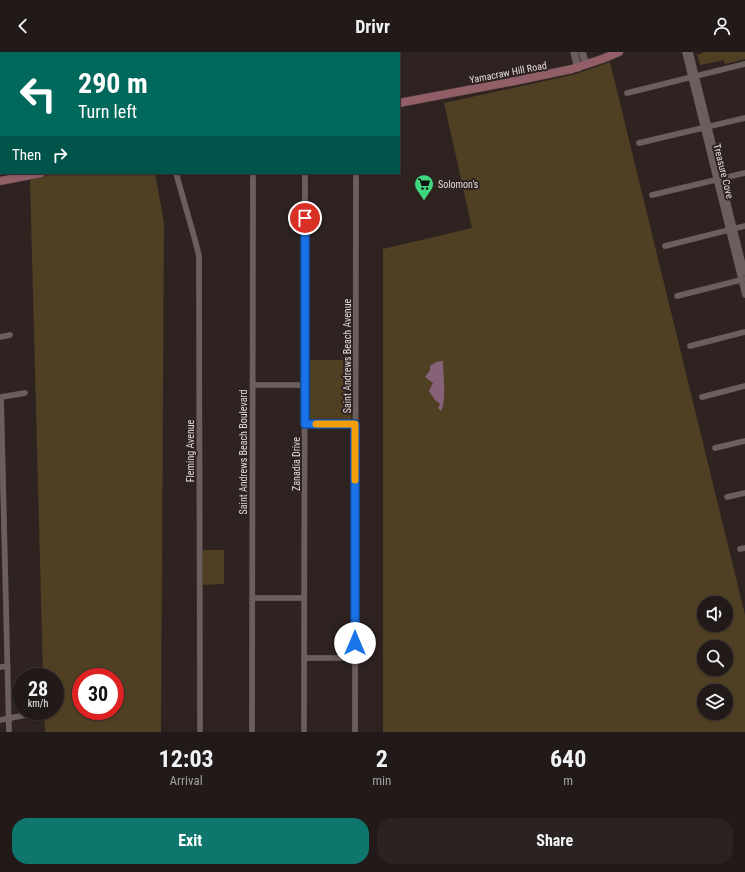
<!DOCTYPE html>
<style>
:root{--surface:#221a19;--page:#2a2322;--text:#f1f3f6;--muted:#a2a1a2;--line:#3f3838;--accent:#0f766e}
body{margin:0;font-family:"Roboto Condensed",sans-serif;background:var(--page);color:var(--text);height:100vh;display:flex;flex-direction:column;font-size:15px;white-space:nowrap}
*{box-sizing:border-box;margin:0}
p{font-size:13px;color:var(--muted)}
.icon{flex:none;width:22px;height:22px;fill:none;stroke:currentColor;stroke-width:2;stroke-linecap:round;stroke-linejoin:round}
.map{position:relative;height:680px;overflow:hidden}
.panel{display:flex;flex-direction:column;background:var(--surface);flex:1}
.panel>*{flex:none}
.banner{position:absolute;left:0px;top:0px;width:400px;height:122px;box-shadow:0 1px 3px #0004,0 0 0 1px var(--line);background:#00695c;color:#fff;overflow:hidden}
.fabs{position:absolute;left:697px;top:544px;display:grid;gap:8px}
.fabs a{display:grid;place-items:center;width:36px;height:36px;border-radius:50%;background:var(--surface);box-shadow:0 1px 3px #0004,0 0 0 1px var(--line);font-size:20px}
.speed{position:absolute;left:12px;top:616px;display:flex;gap:8px;font-size:20px;font-weight:700;text-align:center}
.speed>*{display:grid;place-content:center;width:52px;height:52px;border-radius:50%;background:var(--surface);box-shadow:0 1px 3px #0004,0 0 0 1px var(--line);line-height:1}
.speed small{font-size:10px;font-weight:400}
.speed .limit{border:6px solid #d22;background:#fff;color:#111}
.pin{position:absolute;display:grid;place-items:center;width:34px;height:34px;color:#fff;margin:-17px;border:2px solid #fff;border-radius:50%;box-shadow:0 1px 4px #0007}
.me{position:absolute;width:44px;margin:-22px;rotate:0deg;stroke-linejoin:round;filter:drop-shadow(0 0 3px #0008)}
.turn{display:flex;align-items:center;gap:14px;height:84px;padding:0 12px;font-size:18px}
.turn .icon{width:52px;height:52px;stroke-width:2.5}
.turn b{display:block;font-size:28px;line-height:34px}
.then{display:flex;align-items:center;height:38px;padding:0 12px;background:#0003;gap:8px;font-size:15px}
.eta{display:flex;justify-content:space-evenly;align-items:center;height:68px;text-align:center}
.eta b{font-size:24px;font-weight:700;line-height:28px}
.cta{display:flex;gap:8px;margin-top:auto;padding:8px 12px}
.cta a{flex:1;height:46px;border-radius:16px;background:var(--accent);color:#fff;font-size:16px;font-weight:700;line-height:46px;text-align:center}
.cta a+a{background:var(--page);color:var(--text)}
header{display:flex;justify-content:space-between;align-items:center;height:52px;padding:0 12px;background:var(--surface);font-size:18px;font-weight:700}
.map>svg:first-child{display:block}
</style>
<header><svg class="icon" aria-label="back" viewBox="0 0 24 24"><path d="M15 5l-7 7 7 7"/></svg>Drivr<svg class="icon" aria-label="person" viewBox="0 0 24 24"><circle cx="12" cy="8" r="4"/><path d="M4 21q1-7 8-7t8 7"/></svg></header>
<div class="map">
<svg width="745" height="680" viewBox="0 0 745 680">
<rect width="100%" height="100%" fill="#2e2321"/>
<path fill="#4f3f23" fill-rule="evenodd" d="M 703,0 L 745,0 L 745,7 L 725,12 L 724,8 L 700,13 L 697,3 L 703,1 Z
M 610,10 L 745,563 L 745,680 L 383,680 L 383,197 L 472,176 L 444,51 L 576,22 ZM 704,551 L 726,551 L 726,573 L 704,573 ZM 704,595 L 726,595 L 726,617 L 704,617 ZM 704,639 L 726,639 L 726,661 L 704,661 Z
M 59,121 L 155,121 L 164,171 L 161,680 L 45,680 L 44,659 L 55,659 L 55,625 L 43,625 L 30,127 ZM 81,625 L 115,625 L 115,659 L 81,659 Z
M 308,308 L 351,308 L 351,369 L 308,369 Z
M 202,498 L 224,498 L 224,532 L 202,533 Z"/>
<path fill="#866278" d="M 443,309 C 443,321 447,350 441,359 L 438,356 L 440,352 L 435,348 L 429,339 L 433,331 L 425,325 L 430,318 L 430,314 L 436,310 Z"/>
<g fill="none" stroke-linecap="round" stroke-linejoin="round">
<g stroke="#473e3c" stroke-width="6">
<path id="minor" d="M 126,0 L 126,1
M 304,0 L 304,1
M 685,0 L 745,243
M 690,0 L 745,221
M 0,1 L 38,0
M 199,1 L 199,0
M 627,41 L 745,12
M 0,85 L 1,85
M 639,91 L 745,66
M 176,121 L 195,188 L 199,204 L 200,680
M 652,143 L 745,121
M 665,194 L 745,174
M 677,244 L 745,227
M 0,285 L 10,283
M 690,294 L 745,280
M 253,333 L 305,333
M 0,345 L 1,345 L 9,680
M 1,345 L 25,341
M 702,345 L 745,334
M 305,372 L 355,372
M 715,396 L 745,389
M 727,445 L 745,441
M 740,497 L 745,496
M 252,546 L 304,546
M 304,606 L 355,606
M 0,615 L 8,614
M 0,668 L 36,661
M 252,680 L 253,121
M 304,680 L 305,121
M 355,680 L 356,121"/>
</g>
<g stroke="#473e3c" stroke-width="8">
<path id="tertiary" d="M 11,0 L 11,1
M 574,0 L 578,16
M 582,0 L 586,13"/>
</g>
<g stroke="#473e3c" stroke-width="9">
<path id="secondary" d="M 399,51 L 515,29 L 572,17 L 602,7 L 619,0
M 0,129 L 41,121"/>
</g>
<use href="#minor" stroke="#6b5e5c" stroke-width="5.5"/>
<use href="#tertiary" stroke="#6b5e5c" stroke-width="7"/>
<use href="#secondary" stroke="#925e68" stroke-width="8"/>
</g>
<g fill="none" stroke-linecap="round" stroke-linejoin="round">
<g stroke="#114b97" stroke-width="10">
<path id="route" d="M 305,166 L 305,372 L 355,372 L 355,591"/>
</g>
<use href="#route" stroke="#1a73e8" stroke-width="7"/>
<path stroke="#f59e0b" stroke-width="7" d="M 316,372 L 355,372 L 355,428"/>
</g>
<defs>
<g id="supermarket-pin" transform="scale(1)"><path d="M0 17L-7.5 6A9.5 9.5 0 1 1 7.5 6Z" fill="#3ed77d" stroke="#2e2321"/><path d="M-6-5.5h2.5l.6 2H6L4.5 2H-2.5L-4.4-4H-6ZM-1.5 3.2a1.3 1.3 0 1 0 .1 0ZM3 3.2a1.3 1.3 0 1 0 .1 0Z" fill="#111"/></g>
</defs>
<g fill-rule="evenodd">
<use href="#supermarket-pin" x="424" y="132"/>
</g>
<g text-anchor="middle" stroke-width="4" stroke-linejoin="round" paint-order="stroke">
<g font-size="10" fill="#e2dad9" stroke="#2e2321">
<text transform="translate(508 20) rotate(-11)" y="4">Yamacraw Hill Road</text>
<text transform="translate(724 119) rotate(76)" y="4">Treasure Cove</text>
<text transform="translate(347 304) rotate(-90)" y="4">Saint Andrews Beach Avenue</text>
<text transform="translate(190 399) rotate(-90)" y="4">Fleming Avenue</text>
<text transform="translate(243 400) rotate(-90)" y="4">Saint Andrews Beach Boulevard</text>
<text transform="translate(296 412) rotate(-90)" y="4">Zanadia Drive</text>
</g>
<g font-size="10" fill="#e2dad9" stroke="#2e2321" text-anchor="start">
<text x="438" y="136">Solomon's</text>
</g>
</g>
</svg>
<div class="fabs">
<a><svg class="icon" aria-label="sound" viewBox="0 0 24 24"><path d="M4 9h4l5-4v14l-5-4H4zM17 9q2 3 0 6"/></svg></a>
<a><svg class="icon" aria-label="search" viewBox="0 0 24 24"><circle cx="10" cy="10" r="6"/><path d="M15 15l6 6"/></svg></a>
<a><svg class="icon" aria-label="layers" viewBox="0 0 24 24"><path d="M12 4l9 5-9 5-9-5zM3 14l9 5 9-5"/></svg></a>
</div>
<div class="speed"><div>28<small>km/h</small></div><div class="limit">30</div></div>
<div class="pin" style="left:305px;top:166px;background:#d93025"><svg class="icon" aria-label="arrive" viewBox="0 0 24 24"><path d="M6 21V4h12l-3 4 3 4H6"/></svg></div>
<svg class="me" style="left:355px;top:591px" viewBox="-20 -20 40 40"><circle r="19" fill="#fff"/><path d="M0-13L10 11 0 6-10 11z" fill="#1a73e8"/></svg>
<div class="banner">
<div class="turn"><svg class="icon" aria-label="left" viewBox="0 0 24 24"><path d="M17 20v-9H6M10 6l-5 5 5 5"/></svg><div><b>290 m</b>Turn left</div></div>
<div class="then">Then<svg class="icon" aria-label="right" viewBox="0 0 24 24"><path d="M7 20v-9h11M14 6l5 5-5 5"/></svg></div>
</div>
</div>
<section class="panel">
<div class="eta">
<div><b>12:03</b><p>Arrival</p></div>
<div><b>2</b><p>min</p></div>
<div><b>640</b><p>m</p></div>
</div>
<div class="cta"><a>Exit</a><a>Share</a></div>
</section>
